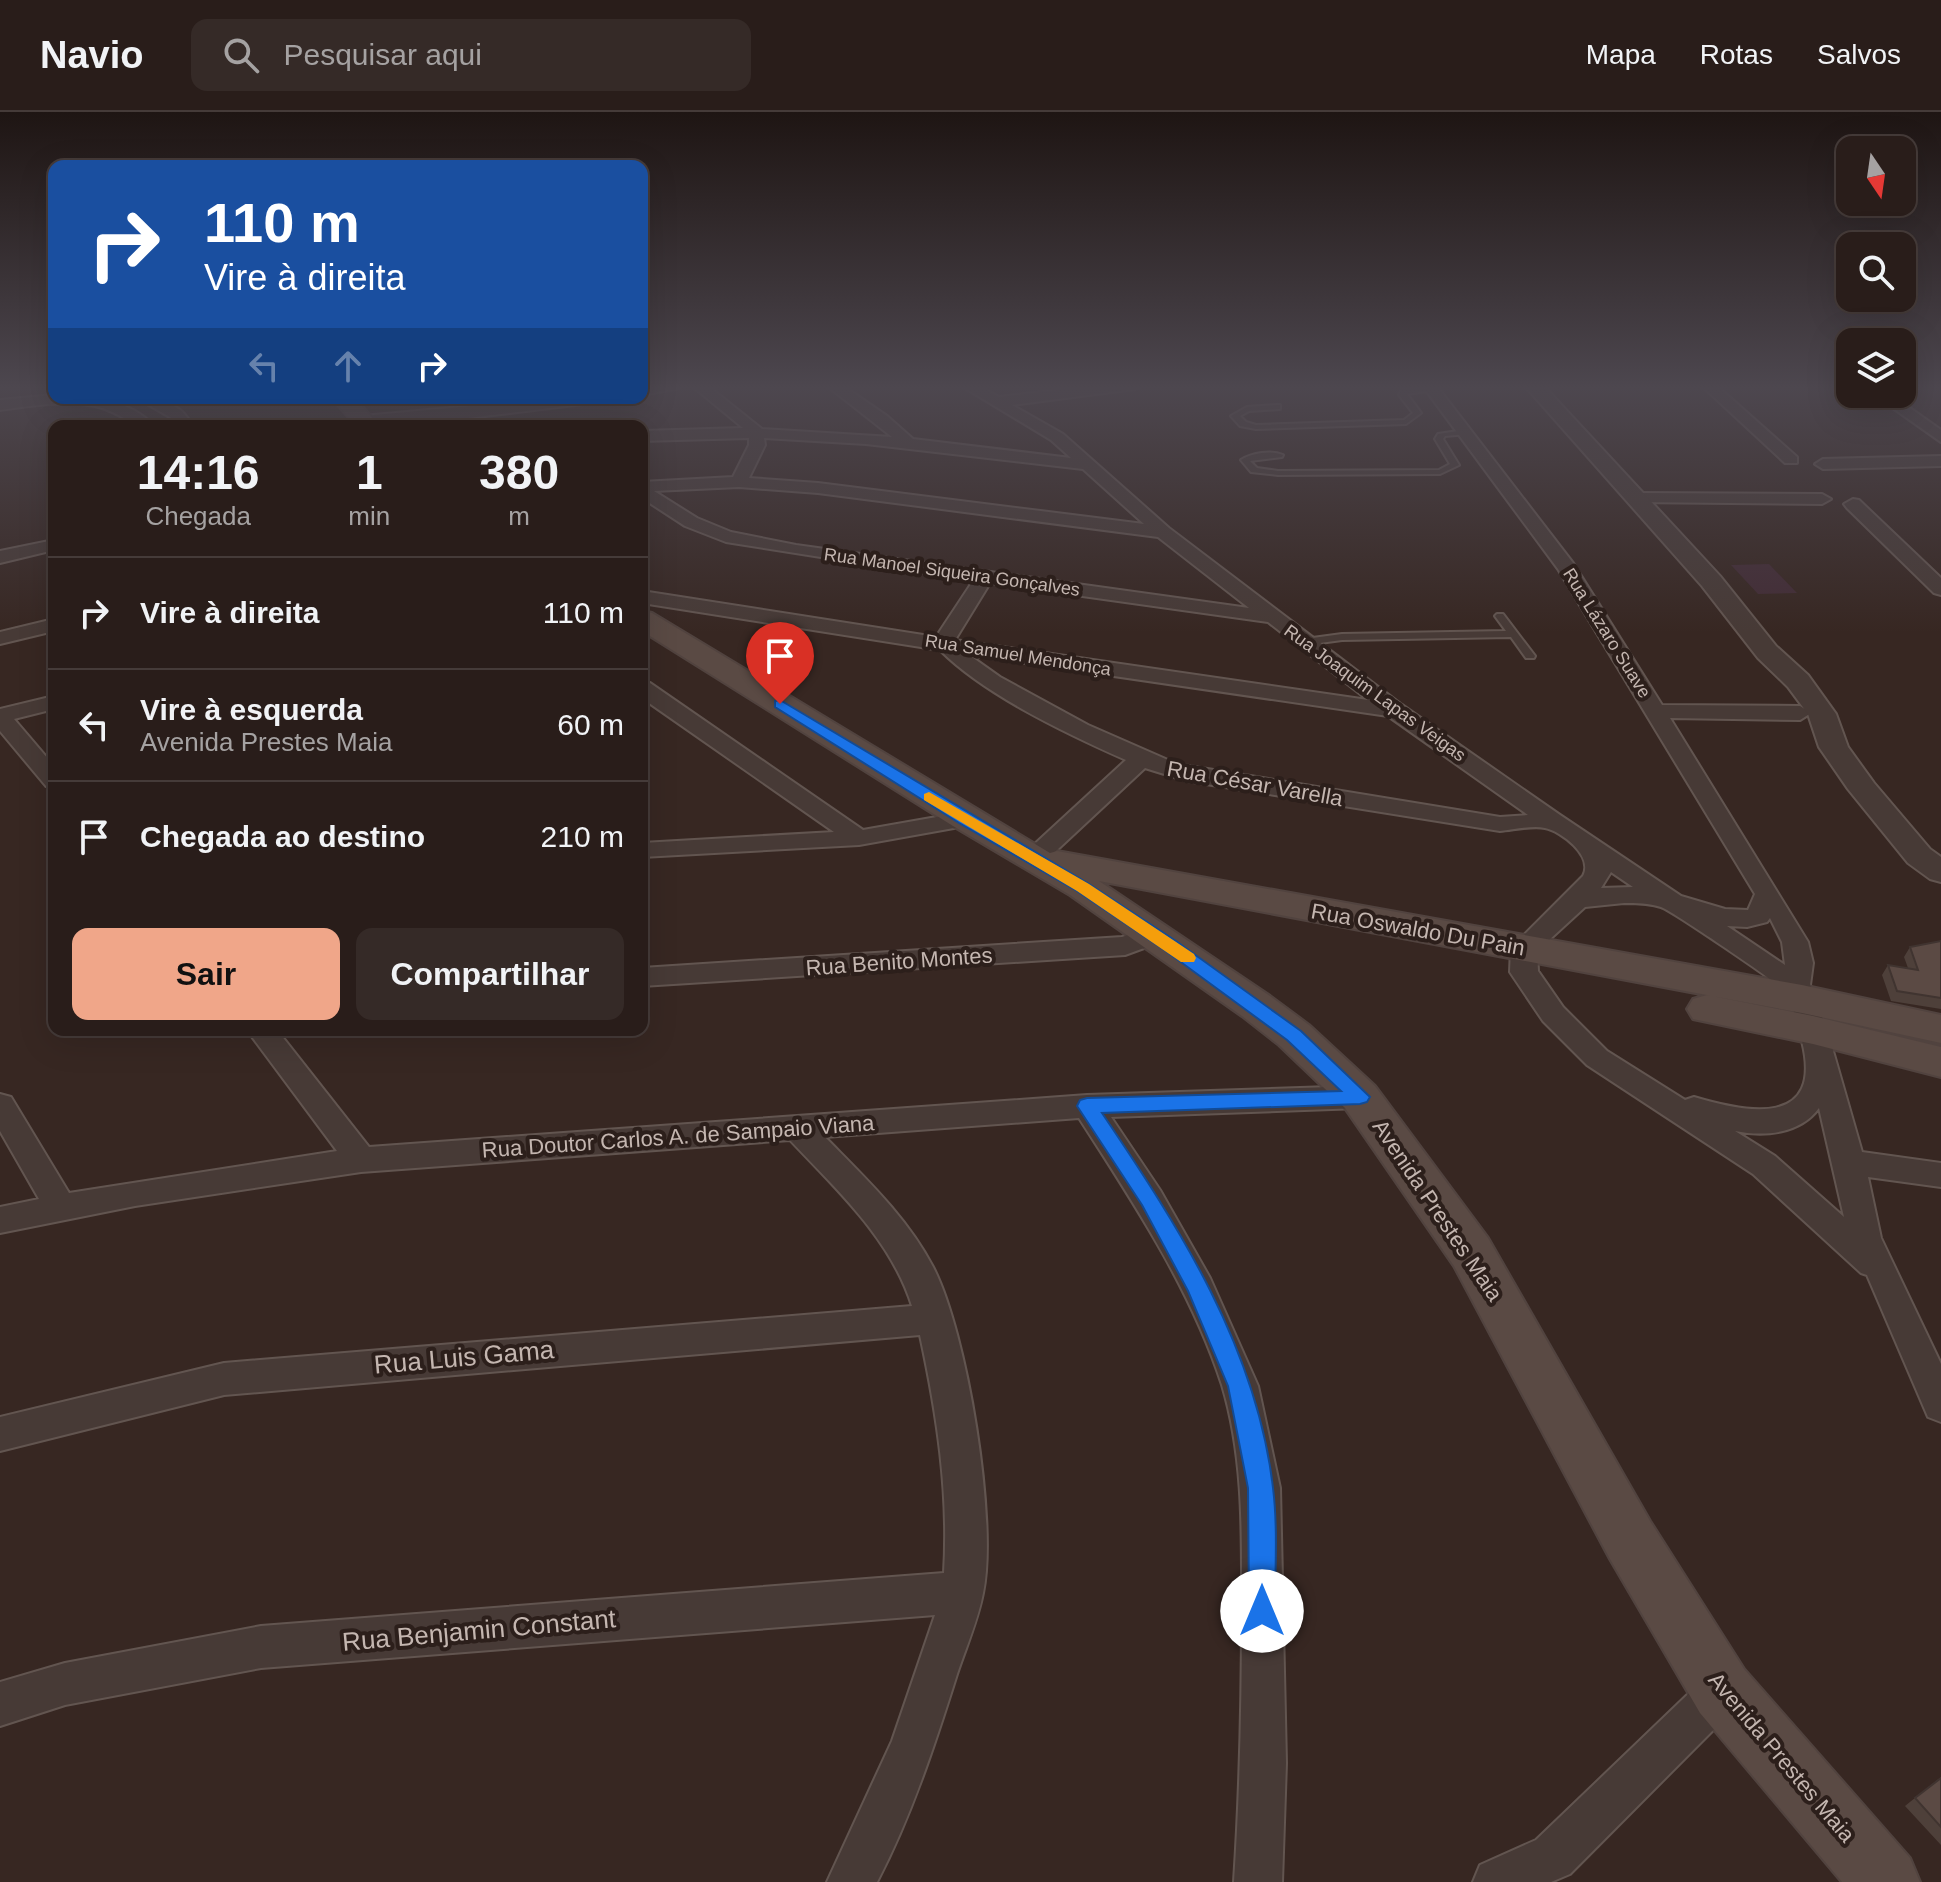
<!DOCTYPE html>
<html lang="pt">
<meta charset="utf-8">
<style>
:root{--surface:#291d1a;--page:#352a27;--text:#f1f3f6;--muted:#a5a2a2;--line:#453b39;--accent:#f0a689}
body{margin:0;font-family:Helvetica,sans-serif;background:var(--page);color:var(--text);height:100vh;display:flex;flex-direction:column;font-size:30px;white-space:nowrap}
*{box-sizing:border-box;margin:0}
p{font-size:26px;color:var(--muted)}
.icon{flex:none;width:44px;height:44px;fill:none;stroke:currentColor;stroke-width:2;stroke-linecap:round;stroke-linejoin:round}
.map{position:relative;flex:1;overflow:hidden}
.side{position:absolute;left:48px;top:308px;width:600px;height:616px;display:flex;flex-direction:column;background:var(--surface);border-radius:16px;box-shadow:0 8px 32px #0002,0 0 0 2px var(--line)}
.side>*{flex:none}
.guide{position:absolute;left:48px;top:48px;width:600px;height:244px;border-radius:16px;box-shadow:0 8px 32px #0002,0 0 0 2px var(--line);background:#1a4fa0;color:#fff;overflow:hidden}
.needle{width:52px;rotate:167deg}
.buttons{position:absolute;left:1836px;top:24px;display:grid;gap:16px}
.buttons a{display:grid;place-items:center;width:80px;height:80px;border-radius:16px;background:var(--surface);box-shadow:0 8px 32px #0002,0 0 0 2px var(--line);font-size:40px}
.pin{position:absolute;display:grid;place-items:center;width:68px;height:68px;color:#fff;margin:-82px -34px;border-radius:50% 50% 50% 0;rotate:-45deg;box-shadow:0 0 8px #0007}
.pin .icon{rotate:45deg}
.me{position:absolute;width:88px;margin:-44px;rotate:0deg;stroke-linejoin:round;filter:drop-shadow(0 0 6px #0008)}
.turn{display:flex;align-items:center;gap:28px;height:168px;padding:0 24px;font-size:36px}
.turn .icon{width:104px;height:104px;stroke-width:2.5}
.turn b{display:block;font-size:56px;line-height:68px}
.lanes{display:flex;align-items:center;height:76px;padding:0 24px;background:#0003;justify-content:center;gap:40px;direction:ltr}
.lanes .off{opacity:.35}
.eta{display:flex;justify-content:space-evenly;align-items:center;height:136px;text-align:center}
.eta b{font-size:48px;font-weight:800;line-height:56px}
.button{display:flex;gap:16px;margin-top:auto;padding:16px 24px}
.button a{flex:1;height:92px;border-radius:16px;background:var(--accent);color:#111;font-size:32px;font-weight:800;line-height:92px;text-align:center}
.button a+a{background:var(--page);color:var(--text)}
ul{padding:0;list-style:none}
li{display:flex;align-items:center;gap:24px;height:112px;padding:0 24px;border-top:2px solid var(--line)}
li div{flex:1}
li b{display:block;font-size:30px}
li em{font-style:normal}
header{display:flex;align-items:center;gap:48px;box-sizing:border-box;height:112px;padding:0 40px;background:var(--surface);border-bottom:2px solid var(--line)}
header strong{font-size:38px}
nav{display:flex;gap:44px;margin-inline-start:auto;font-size:28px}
.search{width:560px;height:72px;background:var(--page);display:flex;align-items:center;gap:20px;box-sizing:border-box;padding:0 28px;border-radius:16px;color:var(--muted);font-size:30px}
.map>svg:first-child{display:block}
</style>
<header>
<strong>Navio</strong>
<div class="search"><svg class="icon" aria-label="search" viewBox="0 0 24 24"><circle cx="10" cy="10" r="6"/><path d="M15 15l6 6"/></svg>Pesquisar aqui</div>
<nav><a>Mapa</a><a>Rotas</a><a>Salvos</a></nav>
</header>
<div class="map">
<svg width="1941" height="1770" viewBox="0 0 1941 1770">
<rect width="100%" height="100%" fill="#372722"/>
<path fill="#422c35" d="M 1769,452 L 1797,481 L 1758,482 L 1731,453 Z"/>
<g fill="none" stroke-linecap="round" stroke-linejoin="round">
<g stroke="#625550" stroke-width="4">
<path id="service" d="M 1431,274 L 1435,276 L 1434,278 L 1407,282 L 1421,301 L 1406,312 L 1256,317 L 1240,314 L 1231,304 L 1247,295 L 1277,293 L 1280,293 L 1280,297 L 1249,299 L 1240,304 L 1246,310 L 1256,313 L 1404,308 L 1413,301 L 1399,283 L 1401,278 Z
M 1465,318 L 1468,318 L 1468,322 L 1445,324 L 1443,327 L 1459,353 L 1440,362 L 1278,363 L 1251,360 L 1241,348 C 1252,341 1271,338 1283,343 L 1282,345 L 1250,349 L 1257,356 L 1278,359 L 1439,358 L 1450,352 L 1435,327 L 1438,322 Z
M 1497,502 L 1503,502 L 1535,544 L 1534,546 L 1526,546 L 1511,525 L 1342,528 L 1305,533 L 1300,530 L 1305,527 L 1342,522 L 1506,519 L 1495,504 Z"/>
</g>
<g stroke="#625550" stroke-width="4">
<path id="minor" d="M 653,273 L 682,273 L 680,276 L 642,283 L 642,275 Z
M 691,273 L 707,273 L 762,317 L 892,325 L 826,273 L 842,273 L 887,304 L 913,327 L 1071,346 L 1051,328 L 960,273 L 977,273 L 999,285 L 1103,273 L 1142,273 L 1135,277 L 1012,293 L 1063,322 L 1169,416 L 1402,593 L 1560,703 L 1681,784 L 1725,797 L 1748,798 L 1755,782 L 1558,457 L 1422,273 L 1436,273 L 1573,451 L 1662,593 L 1800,594 L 1811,601 L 1800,608 L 1670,606 L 1808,830 L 1813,851 L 1810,873 L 1827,918 L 1862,1040 L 1941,1051 L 1941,1075 L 1868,1065 L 1881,1126 L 1941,1252 L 1941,1310 L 1928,1305 L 1867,1163 L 1861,1161 L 1753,1062 L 1587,953 L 1543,909 L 1514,866 L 1510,860 L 1511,836 L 1583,764 C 1594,744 1561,719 1545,716 C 1532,713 1513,718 1500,719 L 1187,669 L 1145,656 L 1043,751 L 1025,751 L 1022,746 L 1025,741 L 1126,648 C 1067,622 985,583 940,538 L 642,491 L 642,479 L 936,525 L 973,469 L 726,430 L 685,414 L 642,386 L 642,370 L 733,365 L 749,333 L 749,326 L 642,329 L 642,319 L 743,316 ZM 764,326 L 866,332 L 1083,357 L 1144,412 L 818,371 L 749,366 L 765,333 ZM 739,375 L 818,381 L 1158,425 L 1249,496 L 796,433 L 731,420 L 697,406 L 654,379 ZM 990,471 L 1268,510 L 1368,588 L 955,528 ZM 969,543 L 1388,604 L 1528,703 L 1500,705 L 1177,652 L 1088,613 L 1000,565 ZM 1611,760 L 1633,775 L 1601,776 ZM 1624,791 C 1636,791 1649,791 1661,795 C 1671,798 1775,869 1783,877 C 1793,889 1798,915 1802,929 C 1824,1016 1747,1001 1694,985 L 1685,988 L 1607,939 L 1563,895 L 1538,859 L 1537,839 L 1585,795 ZM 1770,806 L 1782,830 L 1785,853 L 1727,814 L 1747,815 L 1767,810 ZM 1819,996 L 1844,1105 L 1775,1044 L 1735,1019 C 1764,1025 1800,1022 1819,996 Z
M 1701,273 L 1716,273 L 1797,345 L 1797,351 L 1785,351 Z
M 1873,282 L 1890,282 L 1941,318 L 1941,330 Z
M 54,283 L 54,286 C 90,286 127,285 154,314 C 128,314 119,299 95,294 C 64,288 31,294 0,298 L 0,288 Z
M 137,286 C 159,286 183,292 192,314 L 176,314 L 173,307 Z
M 560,286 L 606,286 L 599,290 L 452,308 L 363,314 L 355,309 L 363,304 Z
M 1941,344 L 1941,354 L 1823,357 L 1815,352 L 1823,347 Z
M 1637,381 L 1822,382 L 1831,387 L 1822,392 L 1631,390 L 1628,386 Z
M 1853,387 L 1859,388 L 1941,466 L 1941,483 L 1934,481 L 1847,396 L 1844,392 Z
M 54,428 L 54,438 L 0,451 L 0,439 Z
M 54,507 L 54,519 L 0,532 L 0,520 Z
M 642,570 L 650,571 L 863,718 L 965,700 L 974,702 L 977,707 L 974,712 L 965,714 L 859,733 L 642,745 L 642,731 L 834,720 L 642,586 Z
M 54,584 L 54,597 L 14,607 L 54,654 L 54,676 L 46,674 L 0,619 L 0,597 Z
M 1154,814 L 1163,817 L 1167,823 L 1163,829 L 1125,843 L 642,874 L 642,856 L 1122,825 Z
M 247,918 L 277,918 L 369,1035 L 1087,983 L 1360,974 L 1371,977 L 1375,985 L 1371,993 L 1360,996 L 1111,1005 L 1160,1078 L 1210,1166 L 1258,1274 L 1280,1376 L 1286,1651 L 1282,1770 L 1234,1770 C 1240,1679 1242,1588 1242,1497 C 1242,1422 1244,1346 1222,1273 C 1191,1177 1133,1090 1079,1006 L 825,1025 C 864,1065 907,1105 933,1155 C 967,1220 998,1410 983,1481 C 978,1508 966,1535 957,1562 C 935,1632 911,1705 877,1770 L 827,1770 L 892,1629 L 935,1503 L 261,1556 L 65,1593 L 0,1614 L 0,1570 L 65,1551 L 261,1514 L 944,1461 C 949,1380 937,1302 920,1223 L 224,1283 L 0,1339 L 0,1305 L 224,1251 L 912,1194 C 891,1127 837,1078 790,1028 L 361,1060 L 135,1094 L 0,1121 L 0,1095 L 39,1087 L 0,1019 L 0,982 L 11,985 L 69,1081 L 337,1039 Z
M 1722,1557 L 1737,1564 L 1744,1579 L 1737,1594 L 1570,1762 L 1551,1770 L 1473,1770 L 1480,1753 L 1536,1728 L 1707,1564 Z"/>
</g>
<g stroke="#625550" stroke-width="4">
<path id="tertiary" d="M 1524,273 L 1543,273 L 1720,464 L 1776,534 L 1808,563 L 1836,602 L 1848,635 L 1874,671 L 1930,737 L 1941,745 L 1941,770 L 1930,767 L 1908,751 L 1848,677 L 1819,635 L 1808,602 L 1788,575 L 1758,546 L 1702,474 Z"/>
</g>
<g stroke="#51433f" stroke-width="4">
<path id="secondary" d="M 332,286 L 355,286 L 379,314 L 356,314 Z
M 642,499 L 652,501 L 1050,741 L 1057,739 L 1802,873 L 1941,903 L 1941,931 L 1802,901 L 1099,769 L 1270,884 L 1309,913 L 1375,974 L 1488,1126 L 1650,1409 L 1744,1557 L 1910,1746 L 1920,1770 L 1842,1770 L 1700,1601 L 1610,1447 L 1454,1154 L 1345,996 L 1279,933 L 1242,904 L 1070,783 L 953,714 L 642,519 Z
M 1707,883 L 1813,904 L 1941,935 L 1941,965 L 1813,932 L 1693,907 L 1687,897 L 1693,887 Z"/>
</g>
<use href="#service" fill="#473a36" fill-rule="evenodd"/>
<use href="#minor" fill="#473a36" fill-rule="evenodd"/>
<use href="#tertiary" fill="#473a36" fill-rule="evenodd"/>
<use href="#secondary" fill="#5a4a44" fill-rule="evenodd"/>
</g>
<path fill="#4e403a" d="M 1941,829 L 1941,897 L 1891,889 L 1882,863 L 1888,853 L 1908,856 L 1904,845 L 1910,835 Z
M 1941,1665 L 1941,1733 L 1905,1694 Z"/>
<path fill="#5b4a44" stroke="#403430" stroke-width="2" d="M 1941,829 L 1941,886 L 1897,879 L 1888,853 L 1918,858 L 1910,835 Z
M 1941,1666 L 1941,1715 L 1915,1686 Z"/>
<linearGradient id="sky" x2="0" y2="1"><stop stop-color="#1e1513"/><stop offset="0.53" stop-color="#4d474f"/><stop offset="1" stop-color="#4d474f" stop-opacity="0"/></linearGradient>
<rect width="1941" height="520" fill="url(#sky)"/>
<path fill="#1a73e8" stroke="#114b97" stroke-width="2" d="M 780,588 L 1089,772 L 1176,829 L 1301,919 L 1370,985 L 1367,990 L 1360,992 L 1102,1001 C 1179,1115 1257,1236 1273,1376 C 1278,1416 1275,1458 1275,1499 L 1271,1508 L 1262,1512 L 1253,1508 L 1249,1499 L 1248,1376 L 1228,1274 L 1188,1179 L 1142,1093 L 1077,994 L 1080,988 L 1087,986 L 1341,979 L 1287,928 L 1163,837 L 1077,779 L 959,711 L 775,595 L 775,589 Z"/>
<path fill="#f59e0b" d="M 929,680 L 1089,772 L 1194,842 L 1196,846 L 1194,850 L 1181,850 L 1077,779 L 924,688 L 924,682 Z"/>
<g text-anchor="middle" stroke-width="8" stroke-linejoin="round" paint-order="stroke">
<g font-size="18" fill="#c4b6b0" stroke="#2c1f1b">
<text transform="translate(952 460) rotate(8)" y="6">Rua Manoel Siqueira Gonçalves</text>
<text transform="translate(1607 521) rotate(58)" y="6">Rua Lázaro Suave</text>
<text transform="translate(1018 543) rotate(9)" y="6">Rua Samuel Mendonça</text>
<text transform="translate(1375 581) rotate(36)" y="6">Rua Joaquim Lapas Veigas</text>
</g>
<g font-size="22" fill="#c4b6b0" stroke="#2c1f1b">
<text transform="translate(1255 671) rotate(10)" y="8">Rua César Varella</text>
<text transform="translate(1418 817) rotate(10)" y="8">Rua Oswaldo Du Pain</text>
<text transform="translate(899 849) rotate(-4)" y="8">Rua Benito Montes</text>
<text transform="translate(678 1024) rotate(-4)" y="8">Rua Doutor Carlos A. de Sampaio Viana</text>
<text transform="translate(1438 1098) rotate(56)" y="8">Avenida Prestes Maia</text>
<text transform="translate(1782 1645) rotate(50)" y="8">Avenida Prestes Maia</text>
</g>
<g font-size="26" fill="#c4b6b0" stroke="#2c1f1b">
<text transform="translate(464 1245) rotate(-5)" y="9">Rua Luis Gama</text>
<text transform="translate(479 1518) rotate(-5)" y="9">Rua Benjamin Constant</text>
</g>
</g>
</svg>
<div class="buttons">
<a><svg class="needle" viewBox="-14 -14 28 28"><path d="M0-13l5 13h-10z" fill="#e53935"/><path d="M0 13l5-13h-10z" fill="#a5a2a2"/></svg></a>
<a><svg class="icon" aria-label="search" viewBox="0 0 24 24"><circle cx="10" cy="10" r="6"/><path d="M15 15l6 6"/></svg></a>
<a><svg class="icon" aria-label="layers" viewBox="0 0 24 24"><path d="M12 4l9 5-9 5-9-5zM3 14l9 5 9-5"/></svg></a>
</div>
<div class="pin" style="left:780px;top:592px;background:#d93025"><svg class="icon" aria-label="arrive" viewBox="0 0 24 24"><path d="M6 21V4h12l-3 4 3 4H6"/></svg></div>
<svg class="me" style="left:1262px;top:1499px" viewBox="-20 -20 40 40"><circle r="19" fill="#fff"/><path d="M0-13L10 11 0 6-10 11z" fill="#1a73e8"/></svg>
<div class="guide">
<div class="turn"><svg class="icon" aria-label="right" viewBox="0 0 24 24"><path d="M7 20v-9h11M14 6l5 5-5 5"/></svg><div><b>110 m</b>Vire à direita</div></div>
<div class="lanes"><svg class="icon off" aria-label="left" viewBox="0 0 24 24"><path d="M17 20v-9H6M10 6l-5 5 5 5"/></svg><svg class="icon off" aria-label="ahead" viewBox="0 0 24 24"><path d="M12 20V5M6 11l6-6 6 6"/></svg><svg class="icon" aria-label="right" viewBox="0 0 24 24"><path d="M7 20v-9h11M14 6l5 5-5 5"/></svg></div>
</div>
<section class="side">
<div class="eta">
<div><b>14:16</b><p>Chegada</p></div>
<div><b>1</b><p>min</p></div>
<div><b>380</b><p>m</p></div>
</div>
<ul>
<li><svg class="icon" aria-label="right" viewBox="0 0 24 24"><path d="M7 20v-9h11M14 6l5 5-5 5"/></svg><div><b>Vire à direita</b></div><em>110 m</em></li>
<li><svg class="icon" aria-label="left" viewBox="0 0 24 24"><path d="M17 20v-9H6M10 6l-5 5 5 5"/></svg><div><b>Vire à esquerda</b><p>Avenida Prestes Maia</p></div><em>60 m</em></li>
<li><svg class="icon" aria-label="arrive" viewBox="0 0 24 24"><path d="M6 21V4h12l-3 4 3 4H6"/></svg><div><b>Chegada ao destino</b></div><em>210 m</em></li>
</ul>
<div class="button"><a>Sair</a><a>Compartilhar</a></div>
</section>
</div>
